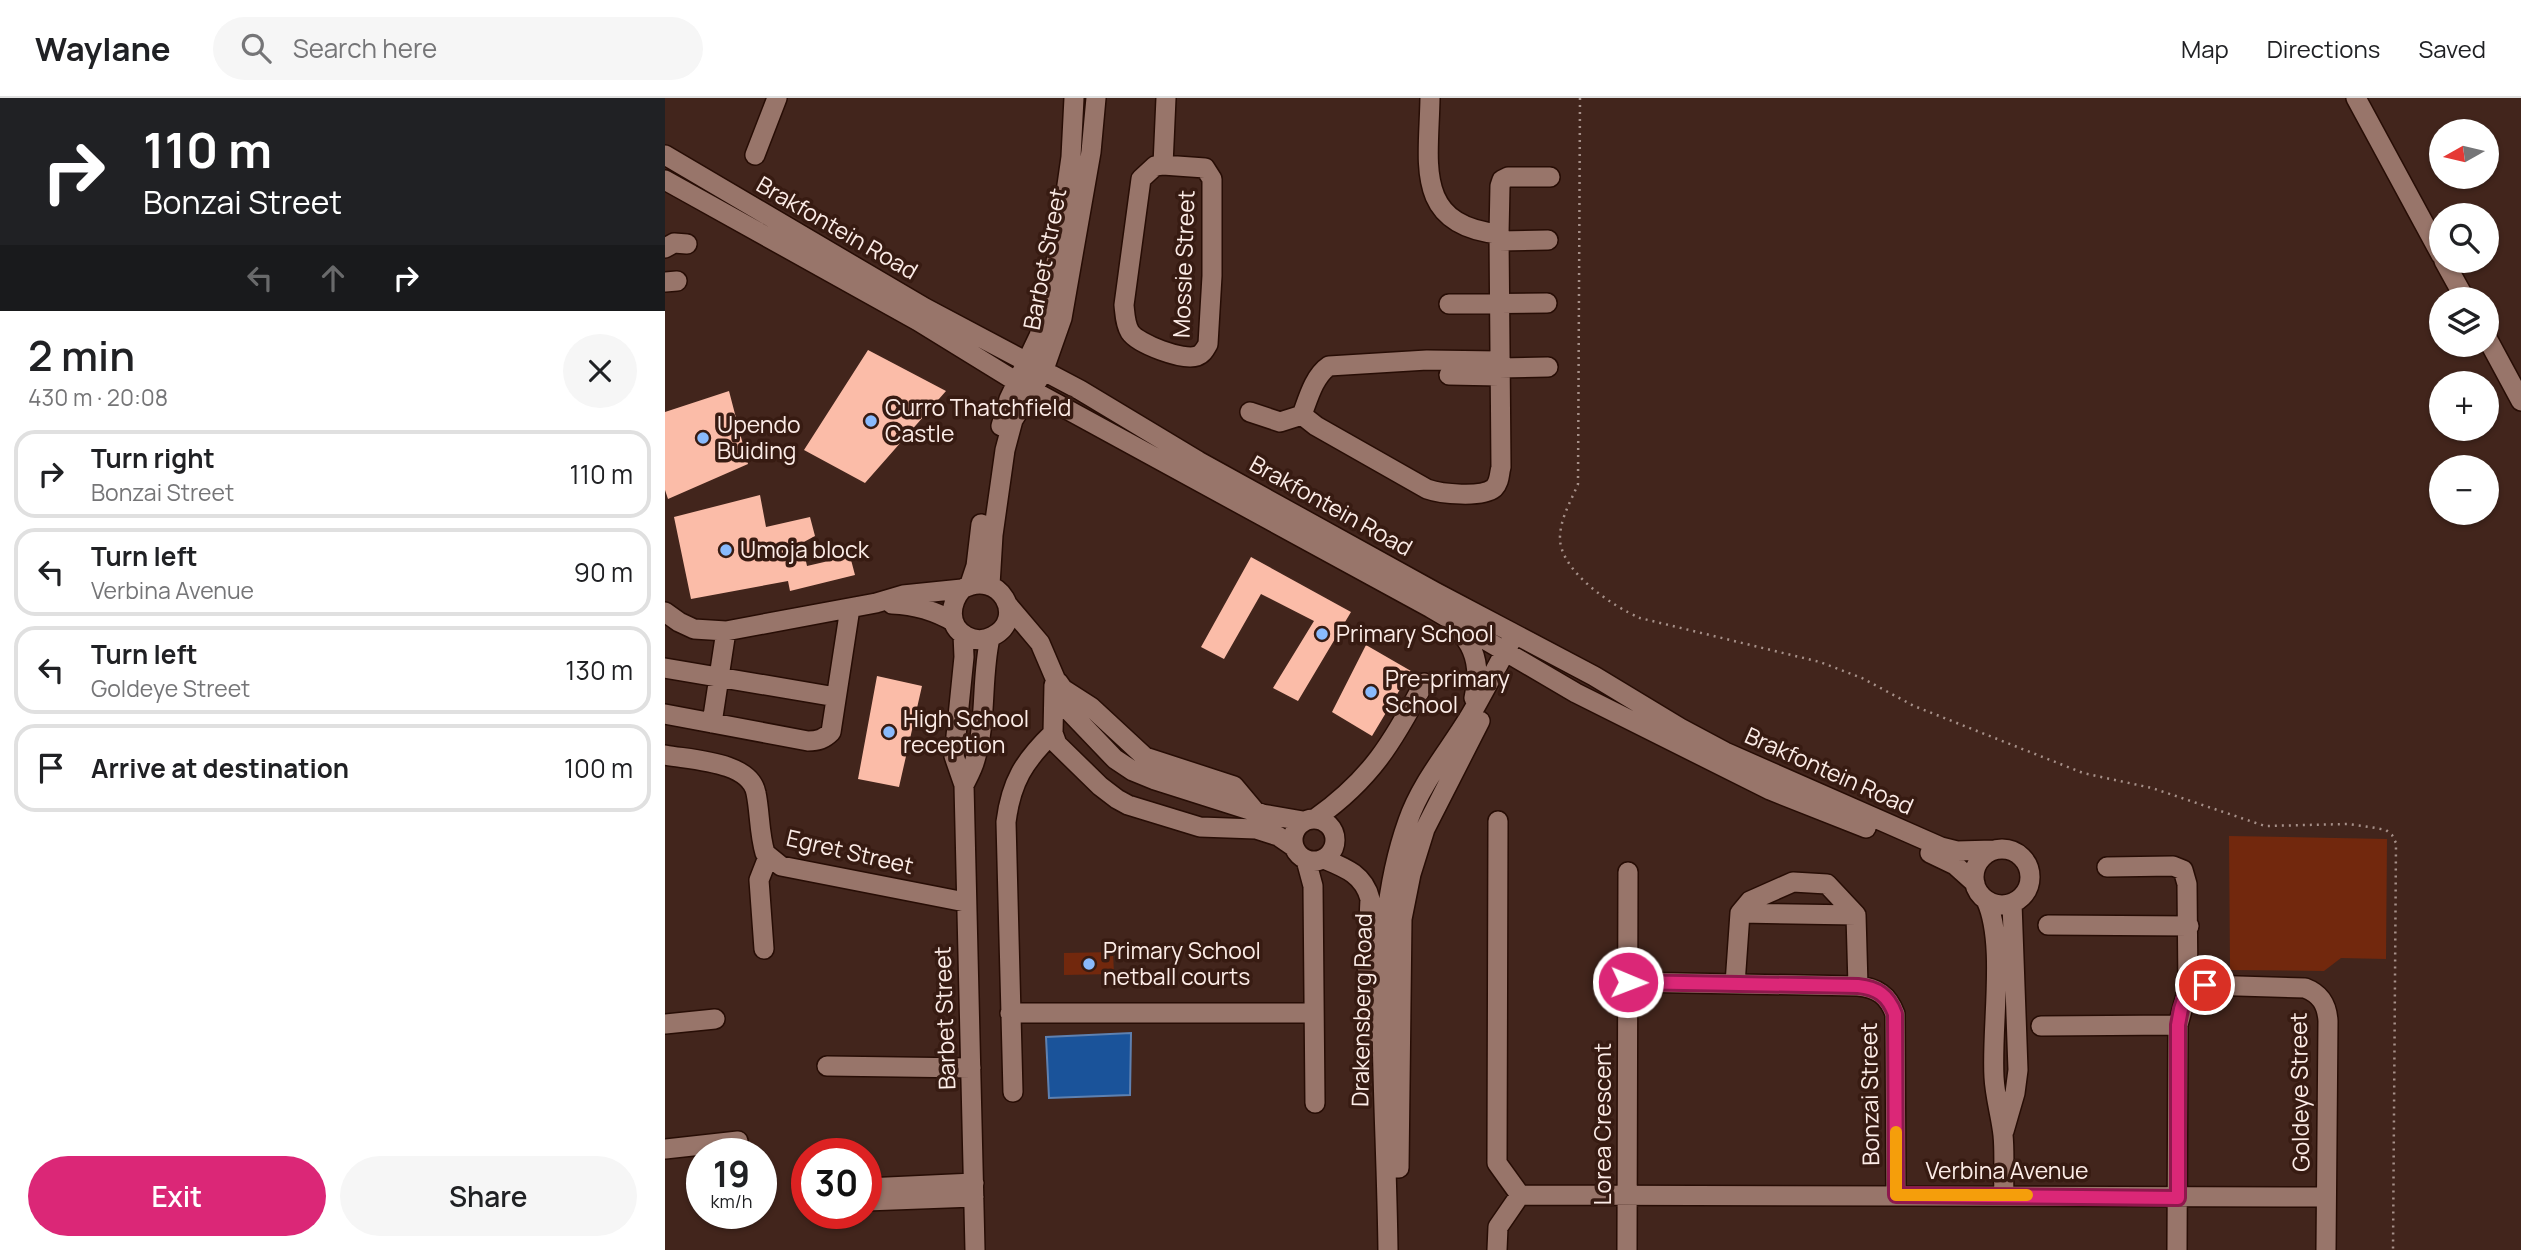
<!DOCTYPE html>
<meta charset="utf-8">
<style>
:root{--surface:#fff;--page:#f6f6f6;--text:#202124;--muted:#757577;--line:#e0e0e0;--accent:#db2777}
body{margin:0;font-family:Manrope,sans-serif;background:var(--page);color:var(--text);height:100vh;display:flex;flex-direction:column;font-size:26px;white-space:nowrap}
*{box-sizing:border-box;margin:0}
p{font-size:23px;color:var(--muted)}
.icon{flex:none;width:38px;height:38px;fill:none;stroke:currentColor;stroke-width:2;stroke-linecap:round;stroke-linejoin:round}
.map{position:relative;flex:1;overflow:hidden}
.side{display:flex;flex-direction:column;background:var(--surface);width:665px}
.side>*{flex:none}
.top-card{background:#202124;color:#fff;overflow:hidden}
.needle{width:46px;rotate:262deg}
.fabs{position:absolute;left:1764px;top:21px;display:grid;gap:14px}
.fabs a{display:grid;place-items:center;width:70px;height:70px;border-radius:50%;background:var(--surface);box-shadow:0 2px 5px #0004;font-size:35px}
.speed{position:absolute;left:21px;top:1040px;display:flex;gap:14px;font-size:35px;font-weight:700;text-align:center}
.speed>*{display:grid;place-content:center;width:91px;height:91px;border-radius:50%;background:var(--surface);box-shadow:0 2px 5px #0004;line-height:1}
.speed small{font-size:18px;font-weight:400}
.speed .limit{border:10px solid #d22;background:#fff;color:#111}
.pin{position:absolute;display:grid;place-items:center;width:60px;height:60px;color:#fff;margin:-30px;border:4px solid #fff;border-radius:50%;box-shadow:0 2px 7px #0007}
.me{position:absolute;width:77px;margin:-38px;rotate:91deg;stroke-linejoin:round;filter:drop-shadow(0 0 5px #0008)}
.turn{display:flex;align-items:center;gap:24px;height:147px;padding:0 28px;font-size:32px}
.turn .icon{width:91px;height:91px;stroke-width:2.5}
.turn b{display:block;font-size:49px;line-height:60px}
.lanes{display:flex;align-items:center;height:66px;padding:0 28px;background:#0003;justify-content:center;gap:35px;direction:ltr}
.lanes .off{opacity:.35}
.round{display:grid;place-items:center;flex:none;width:74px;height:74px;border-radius:37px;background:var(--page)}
.headline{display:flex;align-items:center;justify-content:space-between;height:119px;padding:0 28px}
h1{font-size:42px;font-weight:600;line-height:52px}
.button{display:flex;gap:14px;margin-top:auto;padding:14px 28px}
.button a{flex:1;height:80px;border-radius:42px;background:var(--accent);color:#fff;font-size:28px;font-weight:600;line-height:80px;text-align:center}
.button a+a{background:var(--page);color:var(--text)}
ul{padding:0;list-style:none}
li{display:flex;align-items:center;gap:21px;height:88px;margin:0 14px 10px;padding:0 14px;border:4px solid var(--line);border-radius:21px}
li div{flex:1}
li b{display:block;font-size:26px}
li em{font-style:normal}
header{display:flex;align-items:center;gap:42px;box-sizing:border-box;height:98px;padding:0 35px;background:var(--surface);border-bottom:2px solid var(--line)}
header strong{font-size:33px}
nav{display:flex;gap:38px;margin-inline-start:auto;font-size:24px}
.search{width:490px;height:63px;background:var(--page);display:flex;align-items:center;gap:18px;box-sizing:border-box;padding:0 24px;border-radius:38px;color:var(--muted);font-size:26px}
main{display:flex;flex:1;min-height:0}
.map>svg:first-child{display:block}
</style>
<header>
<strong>Waylane</strong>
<div class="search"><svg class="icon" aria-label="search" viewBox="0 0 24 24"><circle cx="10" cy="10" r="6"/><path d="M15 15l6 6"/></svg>Search here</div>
<nav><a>Map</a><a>Directions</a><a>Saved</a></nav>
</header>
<main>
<section class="side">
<div class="top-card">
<div class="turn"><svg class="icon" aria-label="right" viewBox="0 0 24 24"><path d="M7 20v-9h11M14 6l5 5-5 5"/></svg><div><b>110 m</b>Bonzai Street</div></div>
<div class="lanes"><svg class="icon off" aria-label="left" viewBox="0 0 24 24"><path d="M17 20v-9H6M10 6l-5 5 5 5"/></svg><svg class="icon off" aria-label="ahead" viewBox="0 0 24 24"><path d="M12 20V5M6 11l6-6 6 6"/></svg><svg class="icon" aria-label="right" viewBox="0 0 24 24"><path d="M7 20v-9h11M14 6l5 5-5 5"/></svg></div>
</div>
<div class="headline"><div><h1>2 min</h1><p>430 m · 20:08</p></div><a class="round"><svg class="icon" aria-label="close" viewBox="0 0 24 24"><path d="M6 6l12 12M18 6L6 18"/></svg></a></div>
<ul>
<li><svg class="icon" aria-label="right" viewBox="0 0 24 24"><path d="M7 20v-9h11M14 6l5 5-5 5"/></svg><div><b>Turn right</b><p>Bonzai Street</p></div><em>110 m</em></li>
<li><svg class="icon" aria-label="left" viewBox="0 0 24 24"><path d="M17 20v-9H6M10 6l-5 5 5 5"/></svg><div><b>Turn left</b><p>Verbina Avenue</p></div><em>90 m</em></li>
<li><svg class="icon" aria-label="left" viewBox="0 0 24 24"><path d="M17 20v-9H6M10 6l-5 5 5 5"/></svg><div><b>Turn left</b><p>Goldeye Street</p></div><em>130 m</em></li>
<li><svg class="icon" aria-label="arrive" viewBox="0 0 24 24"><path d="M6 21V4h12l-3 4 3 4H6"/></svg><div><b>Arrive at destination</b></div><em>100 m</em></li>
</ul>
<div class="button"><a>Exit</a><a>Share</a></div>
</section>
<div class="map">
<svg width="1856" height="1152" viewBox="0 0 1856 1152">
<rect width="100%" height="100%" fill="#42251c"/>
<path fill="#72280d" d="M 1564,738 L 1722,741 L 1721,861 L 1676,860 L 1659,873 L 1565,872 Z
M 448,854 L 449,876 L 399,877 L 399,855 Z"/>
<path fill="#1a539a" stroke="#5e81b1" stroke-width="2" d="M 466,935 L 465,997 L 384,1000 L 381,939 Z"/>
<path fill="#fbbca8" d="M 203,252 L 281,293 L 200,385 L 139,352 Z
M 64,293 L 83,366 L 3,401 L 0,392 L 0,314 Z
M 95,397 L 101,429 L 145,419 L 150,438 L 137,445 L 142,468 L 185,458 L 190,477 L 125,493 L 123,483 L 26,501 L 9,419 Z
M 586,459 L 686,514 L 633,603 L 608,590 L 649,523 L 596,496 L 559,561 L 536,549 Z
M 701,547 L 746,573 L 707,638 L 667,614 Z
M 212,578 L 257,588 L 234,689 L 193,681 Z"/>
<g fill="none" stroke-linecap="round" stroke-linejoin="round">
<g stroke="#270d05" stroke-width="22">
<path id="minor" d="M 765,0 C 764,65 748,127 834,136 L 836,369 C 834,376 835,384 829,390 C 817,400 776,396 762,391 L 651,328 L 637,317 C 643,301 649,278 664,268 L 762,262 L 834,263
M 1691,0 L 1776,157
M 0,57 L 260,210 L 415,292 L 533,363 L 770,494 L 929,578 L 1015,630 L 1060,654 L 1276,749 L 1292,753 L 1329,752
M 90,57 L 112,0
M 498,67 L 540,70 L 547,81 L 547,178 L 543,246 C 540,251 538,256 532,258 C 518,263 473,246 465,234 C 460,226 460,216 459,207 L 476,81 L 490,68 Z
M 498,67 L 501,0
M 0,82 L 253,223 L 352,284 L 766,510 L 911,595 L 1105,692 L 1201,730
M 834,136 L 835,88 L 837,82 L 843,79 L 885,79
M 834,143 L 883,142
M 0,150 L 9,145 L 22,146
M 1779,163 L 1800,201
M 0,184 L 12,183
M 784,206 L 882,205
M 1822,240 L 1856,303
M 834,270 L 883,269
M 784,277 L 834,278
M 585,314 L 615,324 L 637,317
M 336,328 L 344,301 L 374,238 L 387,192 L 406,59 L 409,0
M 305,486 L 311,468 L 316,426
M 325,487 L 328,437 L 340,352 L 348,322 L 378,274 L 397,220 L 426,54 L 431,0
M 227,506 C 250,507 269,512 289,524
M 342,506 L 375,545 L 404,613 L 450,661 L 468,673 L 490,682 L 597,716
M 0,514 L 14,524 L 29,531 L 61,533 L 211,505 L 238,497 L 297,491 C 335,470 362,521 328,538 C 319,543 310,543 301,538 C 282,528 285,505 297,491
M 793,532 C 813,551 815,575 809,600
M 298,536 L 299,559 L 289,658 L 299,687 L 310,1152
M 0,570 L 171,599
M 393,584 L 398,591 L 426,609 L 480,659 L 569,688 L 590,713 L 597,716 L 638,723
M 389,587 L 388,635 L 392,646 L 435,688 L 452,701 L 463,707 L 535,729 L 591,731 L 613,738 L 629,749
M 0,616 L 143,643 C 153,643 159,641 166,634 L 185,510
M 47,625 L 61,533
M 0,657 C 26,662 85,663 91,695 C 95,714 94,735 100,755 L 116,768 L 300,804
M 299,687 C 303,679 308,670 310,662 C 322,622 316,580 325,540
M 651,720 C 706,681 728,644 759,585
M628 742a21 21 0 1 1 42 0a21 21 0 1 1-42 0Z
M 833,723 L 832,1065 L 855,1097
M1309 779a28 28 0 1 1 56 0a28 28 0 1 1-56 0Z
M 1265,755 L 1290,767 L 1310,785
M 659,761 C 681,770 699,777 705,801 L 702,865 L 707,934
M 641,762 L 648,788 L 650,1005
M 1442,769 L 1508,768 L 1518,772 L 1522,786 L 1523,890 L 1513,927 L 1512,1152
M 1321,802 C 1341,845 1326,929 1329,979 C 1330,999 1336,1018 1338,1037 C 1340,1057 1338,1077 1339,1097
M 1075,815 L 1191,817
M 1383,827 L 1524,828
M 99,851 L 94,782 L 103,759
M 963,884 L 1193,888 C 1212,890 1223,897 1230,916 L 1231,1097
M 1070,886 L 1075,815 L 1085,803 L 1128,784 L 1162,786 L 1191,817 L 1193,888
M 1523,890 L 1529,887 L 1540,887 L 1640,890 C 1656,896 1662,907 1663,923 L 1661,1152
M 345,915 L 647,915
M 0,926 L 50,921
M 1376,928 L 1513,927
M 162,968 L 306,970
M 348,994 L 341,724 C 346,684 359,663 388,635
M 1339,1033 L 1350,995 L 1353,972 L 1347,805
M 0,1051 L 73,1043
M 734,1070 L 737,821 L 746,776 L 760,731 L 815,623
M 201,1090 L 309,1085
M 855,1097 L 1661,1099
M 201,1103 L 309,1099
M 723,1152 C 722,1077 718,1003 717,928 C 717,859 719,790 743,723 C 756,685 784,653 805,618 C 819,594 832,568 846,543
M 832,1152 L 833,1129 L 855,1097
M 962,1152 L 963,774"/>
</g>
<path stroke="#a69089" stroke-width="2.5" stroke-dasharray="2 5" stroke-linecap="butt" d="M 915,0 L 913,386 C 906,403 896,419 895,438 C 893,472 947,508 975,520 L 1155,564 L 1197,580 L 1249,608 L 1418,675 L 1487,690 L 1600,728 L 1683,726 L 1705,729 L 1721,732 L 1727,737 L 1731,745 L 1728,1152"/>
<use href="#minor" stroke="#98756a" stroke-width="19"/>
</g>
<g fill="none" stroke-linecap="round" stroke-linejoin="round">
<g stroke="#8e194d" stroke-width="18">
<path id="route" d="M 963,884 L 1193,888 C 1212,890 1223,897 1230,916 L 1231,1097 L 1513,1100 L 1513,927 L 1516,911 L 1523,890 L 1529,887 L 1540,887"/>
</g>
<use href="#route" stroke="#db2777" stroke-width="12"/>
<path stroke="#f59e0b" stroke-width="12" d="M 1231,1034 L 1231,1097 L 1362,1097"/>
</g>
<g fill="#89bafc" stroke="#371b12" stroke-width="2.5">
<circle cx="206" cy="323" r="7"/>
<circle cx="38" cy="340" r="7"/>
<circle cx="61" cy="452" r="7"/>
<circle cx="657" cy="536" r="7"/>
<circle cx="706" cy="594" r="7"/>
<circle cx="224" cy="634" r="7"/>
<circle cx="424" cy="866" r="7"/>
</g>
<g text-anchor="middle" stroke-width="7" stroke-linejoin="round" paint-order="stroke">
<g font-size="23" fill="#fcece7" stroke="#371b12">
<text transform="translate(172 130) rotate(30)" y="8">Brakfontein Road</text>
<text transform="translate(380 161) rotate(-79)" y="8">Barbet Street</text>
<text transform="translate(519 166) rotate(-88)" y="8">Mossie Street</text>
<text transform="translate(666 408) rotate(29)" y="8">Brakfontein Road</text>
<text transform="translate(1164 673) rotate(24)" y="8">Brakfontein Road</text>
<text transform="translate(185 754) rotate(13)" y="8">Egret Street</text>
<text transform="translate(697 912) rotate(-89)" y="8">Drakensberg Road</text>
<text transform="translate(280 920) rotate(-92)" y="8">Barbet Street</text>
<text transform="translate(1635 994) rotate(-91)" y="8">Goldeye Street</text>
<text transform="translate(1205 996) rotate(-91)" y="8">Bonzai Street</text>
<text transform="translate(938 1026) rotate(-90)" y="8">Lorea Crescent</text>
<text x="1342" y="1081">Verbina Avenue</text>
</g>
<g font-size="23" fill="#fcece7" stroke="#371b12" text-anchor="start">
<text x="220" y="318">Curro Thatchfield<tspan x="220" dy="26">Castle</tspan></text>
<text x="52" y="335">Upendo<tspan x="52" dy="26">Buiding</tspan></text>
<text x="75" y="460">Umoja block</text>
<text x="671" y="544">Primary School</text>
<text x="720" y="589">Pre-primary<tspan x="720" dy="26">School</tspan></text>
<text x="238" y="629">High School<tspan x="238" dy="26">reception</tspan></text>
<text x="438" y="861">Primary School<tspan x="438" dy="26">netball courts</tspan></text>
</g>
</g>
</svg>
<div class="fabs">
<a><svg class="needle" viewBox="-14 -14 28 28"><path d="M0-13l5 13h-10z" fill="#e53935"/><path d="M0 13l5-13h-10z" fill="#757577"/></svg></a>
<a><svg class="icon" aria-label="search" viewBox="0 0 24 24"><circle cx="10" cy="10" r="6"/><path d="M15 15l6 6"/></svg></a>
<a><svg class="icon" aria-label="layers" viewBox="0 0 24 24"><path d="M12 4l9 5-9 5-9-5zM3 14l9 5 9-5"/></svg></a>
<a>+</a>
<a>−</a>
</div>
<div class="speed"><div>19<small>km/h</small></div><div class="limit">30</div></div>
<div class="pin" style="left:1540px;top:887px;background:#d93025"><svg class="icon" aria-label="arrive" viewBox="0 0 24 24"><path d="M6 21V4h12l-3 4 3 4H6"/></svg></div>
<svg class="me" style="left:963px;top:884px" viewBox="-20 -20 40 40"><circle r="17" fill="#db2777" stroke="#fff" stroke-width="3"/><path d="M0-11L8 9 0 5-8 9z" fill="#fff"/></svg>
</div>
</main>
